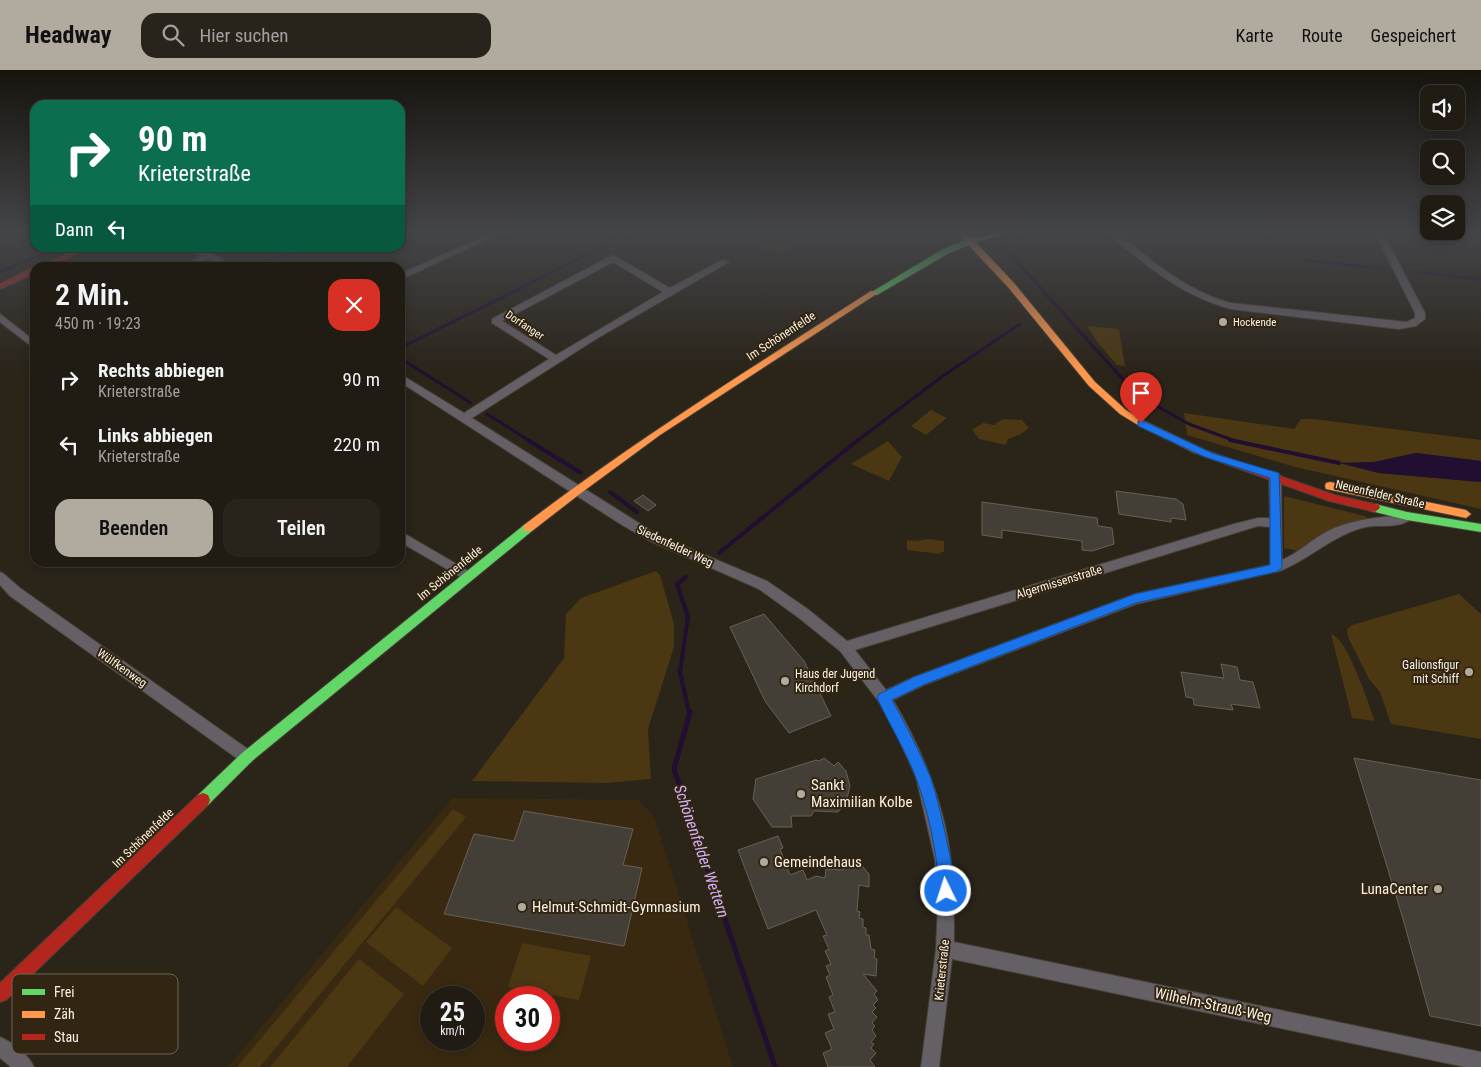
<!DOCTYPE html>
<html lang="de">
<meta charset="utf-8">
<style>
:root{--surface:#201b13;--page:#28241c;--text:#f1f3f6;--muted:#a2a1a0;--line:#3d3933;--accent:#b1aa9e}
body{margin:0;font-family:"Roboto Condensed",sans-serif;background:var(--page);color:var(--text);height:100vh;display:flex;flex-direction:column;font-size:19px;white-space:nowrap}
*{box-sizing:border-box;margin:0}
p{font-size:16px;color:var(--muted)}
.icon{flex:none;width:28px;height:28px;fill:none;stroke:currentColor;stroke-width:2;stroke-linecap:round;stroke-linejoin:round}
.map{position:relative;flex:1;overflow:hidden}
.side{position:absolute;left:30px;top:192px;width:375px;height:305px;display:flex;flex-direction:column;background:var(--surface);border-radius:15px;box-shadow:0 2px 12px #0003,0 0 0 1px var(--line)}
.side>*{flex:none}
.guide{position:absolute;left:30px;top:30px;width:375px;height:152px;border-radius:15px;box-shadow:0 2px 12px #0003,0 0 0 1px var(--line);background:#0b6e4f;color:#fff;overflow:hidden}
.fabs{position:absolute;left:1420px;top:15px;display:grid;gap:10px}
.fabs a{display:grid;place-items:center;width:45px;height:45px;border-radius:10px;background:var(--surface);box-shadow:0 2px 12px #0003,0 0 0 1px var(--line);font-size:25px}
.speed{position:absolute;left:420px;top:916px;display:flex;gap:10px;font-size:25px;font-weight:700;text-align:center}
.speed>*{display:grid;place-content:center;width:65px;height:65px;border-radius:50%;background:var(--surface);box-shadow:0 2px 12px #0003,0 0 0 1px var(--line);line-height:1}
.speed small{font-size:12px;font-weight:400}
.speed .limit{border:8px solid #d22;background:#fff;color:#111}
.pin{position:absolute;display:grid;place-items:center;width:42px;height:42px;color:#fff;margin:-51px -21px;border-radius:50% 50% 50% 0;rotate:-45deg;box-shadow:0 0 5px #0007}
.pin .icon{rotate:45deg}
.me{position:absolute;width:55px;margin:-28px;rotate:356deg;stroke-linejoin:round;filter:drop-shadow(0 0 4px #0008)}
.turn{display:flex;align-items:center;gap:18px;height:105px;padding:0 25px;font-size:22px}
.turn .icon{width:65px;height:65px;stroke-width:2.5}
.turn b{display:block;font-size:35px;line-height:42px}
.then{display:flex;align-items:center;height:48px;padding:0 25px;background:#0003;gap:10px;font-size:19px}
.round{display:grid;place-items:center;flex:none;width:52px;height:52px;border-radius:15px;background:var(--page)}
.head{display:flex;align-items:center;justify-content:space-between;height:85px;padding:0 25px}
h1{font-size:30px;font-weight:600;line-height:38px}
.action{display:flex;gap:10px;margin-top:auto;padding:10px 25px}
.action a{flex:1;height:58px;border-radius:15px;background:var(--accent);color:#111;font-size:20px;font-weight:600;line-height:58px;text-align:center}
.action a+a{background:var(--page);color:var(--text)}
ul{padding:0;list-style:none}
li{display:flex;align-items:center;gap:15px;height:65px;padding:0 25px}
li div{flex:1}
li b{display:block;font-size:19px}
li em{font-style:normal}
header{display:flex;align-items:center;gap:30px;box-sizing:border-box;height:70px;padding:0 25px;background:var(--accent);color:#111}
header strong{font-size:24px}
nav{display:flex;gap:28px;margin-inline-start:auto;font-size:18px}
.search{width:350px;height:45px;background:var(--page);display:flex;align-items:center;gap:12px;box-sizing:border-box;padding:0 18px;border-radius:15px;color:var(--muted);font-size:19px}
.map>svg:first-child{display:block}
</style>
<header>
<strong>Headway</strong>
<div class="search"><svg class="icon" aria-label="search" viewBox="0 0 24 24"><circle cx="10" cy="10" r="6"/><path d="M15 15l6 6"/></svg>Hier suchen</div>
<nav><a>Karte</a><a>Route</a><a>Gespeichert</a></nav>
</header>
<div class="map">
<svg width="1481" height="997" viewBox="0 0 1481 997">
<rect width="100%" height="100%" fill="#2a2419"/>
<path fill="#392910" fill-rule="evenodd" d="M 730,163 L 822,163 L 778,185 Z
M 452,728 L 638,730 L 654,746 L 733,997 L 228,997 ZM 431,928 L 474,928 L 474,970 L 431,970 ZM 506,928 L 549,928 L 549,970 L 506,970 Z"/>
<path fill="#4b3712" d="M 1087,256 L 1119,259 L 1125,296 L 1117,295 L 1098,273 Z
M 931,340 L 947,348 L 926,365 L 911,356 Z
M 1184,343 L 1294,359 L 1301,349 L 1314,349 L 1481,370 L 1481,391 L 1416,383 L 1374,392 L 1342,393 L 1379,403 L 1481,412 L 1481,439 L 1295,397 L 1187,365 Z
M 1003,349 L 1022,350 L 1029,358 L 1021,364 L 1008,369 L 1006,375 L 979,369 L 972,360 L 983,353 L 994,355 Z
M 888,371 L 902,387 L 889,411 L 851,394 Z
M 1284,426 L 1365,446 L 1367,449 L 1331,459 L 1298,481 L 1284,478 Z
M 928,469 L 944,471 L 944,482 L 941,482 L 940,484 L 907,480 L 907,470 L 917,471 Z
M 656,501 L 660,505 L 674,554 L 674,577 L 648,659 L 651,709 L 607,713 L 472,711 L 564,588 L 566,544 L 581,528 Z
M 1459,524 L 1481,544 L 1481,669 L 1391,654 L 1380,622 L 1369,609 L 1348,567 L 1347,559 L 1352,555 Z
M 1331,564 C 1347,567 1369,634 1375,651 L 1352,648 Z
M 453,739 L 466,747 L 260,997 L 237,997 Z
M 396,837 L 452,878 L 423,916 L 366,872 Z
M 522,873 L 591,886 L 579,930 L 508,917 Z
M 359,889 L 404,924 L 347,997 L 270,997 Z"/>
<path fill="#220e31" d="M 1416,383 L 1481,391 L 1481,412 L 1379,403 L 1339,393 L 1374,392 Z"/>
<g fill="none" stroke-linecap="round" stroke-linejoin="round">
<path stroke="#220e31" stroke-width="3" d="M 1000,173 L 1137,325 L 1189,354 L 1235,371
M 1303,190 L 1386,199
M 258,195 L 302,178
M 1410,201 L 1481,209
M 0,202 L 56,178
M 400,278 L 631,163
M 400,288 L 471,333
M 487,344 L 530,371
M 857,371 L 940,308 L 1020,254"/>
<path stroke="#220e31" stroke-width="4" d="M 528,370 L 581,403
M 1230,370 L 1339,393
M 610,422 L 637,442
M 719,483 L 858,370
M 686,507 L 677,514 L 688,547 L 680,602 L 689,643"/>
<path stroke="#220e31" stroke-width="5" d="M 690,642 L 674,699 L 775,997"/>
</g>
<path fill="#443f36" stroke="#666057" d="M 1116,421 L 1176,429 L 1183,434 L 1186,450 L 1171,448 L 1171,452 L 1119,444 Z
M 643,425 L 656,435 L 648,441 L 634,431 Z
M 982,432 L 1097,448 L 1098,456 L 1112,458 L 1114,474 L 1092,481 L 1082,480 L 1082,471 L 1002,460 L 1002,468 L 982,465 Z
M 764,544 L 804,591 L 831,646 L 789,663 L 765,631 L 730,557 Z
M 1221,594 L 1237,597 L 1240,610 L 1253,612 L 1260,638 L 1231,634 L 1233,640 L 1194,635 L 1193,628 L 1186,627 L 1181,602 L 1224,608 Z
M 824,688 L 834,696 L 838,692 L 846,701 L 850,716 L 846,733 L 838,742 L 814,741 L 811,746 L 791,746 L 792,757 L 772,757 L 753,729 L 756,709 L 816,690 L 819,691 Z
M 1354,688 L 1481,710 L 1481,956 L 1430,946 L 1403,849 Z
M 524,741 L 633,759 L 623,795 L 642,798 L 624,876 L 444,844 L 474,764 L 514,771 Z
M 778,766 L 783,778 L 780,779 L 790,805 L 803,800 L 807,810 L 816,806 L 825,808 L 826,799 L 843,800 L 847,796 L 853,794 L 863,797 L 869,804 L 869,817 L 859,815 L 857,841 L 860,842 L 859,848 L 863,849 L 863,857 L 866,858 L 866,865 L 869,865 L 871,879 L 875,880 L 874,888 L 877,889 L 876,906 L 863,904 L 877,921 L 874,924 L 878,930 L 873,935 L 876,938 L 872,942 L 877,947 L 872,953 L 875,956 L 872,960 L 876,966 L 871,972 L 874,974 L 871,978 L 876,983 L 870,990 L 875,997 L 828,997 L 823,983 L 832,979 L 825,963 L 834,959 L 828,944 L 835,942 L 829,927 L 833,925 L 826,907 L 830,905 L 826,896 L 831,894 L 825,881 L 829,879 L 823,866 L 827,865 L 816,840 L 768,859 L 738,780 Z"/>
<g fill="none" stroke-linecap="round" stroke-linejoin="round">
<g stroke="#454037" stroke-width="2">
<path id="street" d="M 491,163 L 501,163 L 400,210 L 400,204 Z
M 1107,163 L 1116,163 C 1152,190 1186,221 1231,233 L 1407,252 L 1415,248 L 1415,243 L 1375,163 L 1383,163 L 1425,243 L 1425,249 L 1416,256 L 1399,259 L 1231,239 C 1193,229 1164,209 1134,185 C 1125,178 1114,171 1107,163 Z
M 190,178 C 204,176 223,189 234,198 L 223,198 L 208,189 L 190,198 L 178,198 L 201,186 Z
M 613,185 L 670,218 L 722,190 L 729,192 L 596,269 L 472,348 L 658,465 L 767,511 L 809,540 L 847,571 L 1234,454 L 1258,448 L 1270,448 L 1269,406 L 1275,402 L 1281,406 L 1282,490 C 1299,483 1312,469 1328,461 C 1348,451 1371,448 1393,446 C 1400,445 1404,441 1411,443 L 1413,446 C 1404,460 1379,454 1366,457 C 1334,464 1310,489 1280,501 L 1136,534 L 924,615 L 893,630 C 922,679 945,735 951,792 C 954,819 954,845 954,872 L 1481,982 L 1481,997 L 1465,997 L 952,889 L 939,997 L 921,997 L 936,879 L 938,832 L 935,790 L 916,707 L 892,654 L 879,632 L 840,581 L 799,548 L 759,519 L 650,471 L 622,455 L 400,312 L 400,304 L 464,343 L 549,289 L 492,253 L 492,249 ZM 613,192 L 663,222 L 556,285 L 502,251 ZM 1258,456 L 1270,457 L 1270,495 L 1135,524 L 914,607 L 886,620 L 855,580 Z
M 0,244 L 35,271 L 35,279 L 0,252 Z
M 400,461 L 472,503 L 474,506 L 472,509 L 464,509 L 400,472 Z
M 0,502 L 4,504 L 20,518 L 252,682 L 254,687 L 252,692 L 247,694 L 242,692 L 10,526 L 0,515 Z
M 0,967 C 12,972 29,985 34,997 L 11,997 L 0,988 Z"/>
</g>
<g stroke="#454037" stroke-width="2">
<path id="fast" d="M 997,163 L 1008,163 L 974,173 L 949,183 L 877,225 L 870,223 L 943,179 L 968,169 Z
M 1375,434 L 1407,442 L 1481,454 L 1481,462 L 1407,450 L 1371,441 L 1370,438 L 1371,435 Z
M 528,454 L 533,458 L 532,461 L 252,691 L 208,735 L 203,737 L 198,735 L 196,730 L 198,725 L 242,683 L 524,455 Z"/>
</g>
<g stroke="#454037" stroke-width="2">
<path id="slow" d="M 961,163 L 967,163 L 1014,213 L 1095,312 L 1126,340 L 1144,351 L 1203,379 L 1204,381 L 1203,383 L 1195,383 L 1138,355 L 1120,344 L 1089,316 L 1008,217 L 961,167 Z
M 871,221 L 878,223 L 660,365 L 581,423 L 532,461 L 524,461 L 523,458 L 524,455 C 635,370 753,297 871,221 Z
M 1330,412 L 1466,440 L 1471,444 L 1466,448 L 1326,419 L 1325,416 L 1326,413 Z"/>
</g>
<g stroke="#454037" stroke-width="2">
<path id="jam" d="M 79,178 L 88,178 L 48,198 L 37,198 Z
M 32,198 L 35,198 L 35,203 L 0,219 L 0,214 Z
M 1199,378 L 1335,425 L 1379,435 L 1380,438 L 1375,442 L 1329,431 L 1195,383 L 1194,381 Z
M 203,723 L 208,725 L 210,730 L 208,735 L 6,930 L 0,932 L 0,913 L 198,725 Z"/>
</g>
<use href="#street" fill="#655f66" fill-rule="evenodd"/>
<use href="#fast" fill="#63d668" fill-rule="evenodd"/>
<use href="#slow" fill="#ff974d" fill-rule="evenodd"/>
<use href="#jam" fill="#b3261e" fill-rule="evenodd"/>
</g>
<linearGradient id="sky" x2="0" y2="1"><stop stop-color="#17140e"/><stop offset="0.54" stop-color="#444549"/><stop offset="1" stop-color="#444549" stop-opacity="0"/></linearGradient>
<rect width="1481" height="302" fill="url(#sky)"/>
<path fill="#1a73e8" stroke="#114b97" d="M 1141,350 L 1212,383 L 1279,403 L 1282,498 L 1276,502 L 1136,533 L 923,615 L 892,630 C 906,655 919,680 930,706 C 938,729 943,753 948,777 C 951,791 957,813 951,826 L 946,828 L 940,826 C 936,814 938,801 936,788 C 933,769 929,748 923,729 C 913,692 893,662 877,628 L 879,624 L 914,607 L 1135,524 L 1270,495 L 1270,408 L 1205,387 L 1138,356 L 1138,351 Z"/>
<g fill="#b1aa9e" stroke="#322511" stroke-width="2">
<circle cx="1223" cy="252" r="5"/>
<circle cx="1469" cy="602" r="5"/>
<circle cx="785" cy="611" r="5"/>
<circle cx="801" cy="724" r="5"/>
<circle cx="764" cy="792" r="5"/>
<circle cx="1438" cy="819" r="5"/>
<circle cx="522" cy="837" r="5"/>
</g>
<g text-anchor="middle" stroke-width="4" stroke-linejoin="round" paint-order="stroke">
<g font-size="11" fill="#faf2e5" stroke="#322511" text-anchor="start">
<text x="1233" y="256">Hockende</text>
</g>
<g font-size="11" fill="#faf2e5" stroke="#322511">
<text transform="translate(525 255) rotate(33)" y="4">Dorfanger</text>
</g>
<g font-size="12" fill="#faf2e5" stroke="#322511">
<text transform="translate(781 266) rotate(-33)" y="4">Im Schönenfelde</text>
<text transform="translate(1380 424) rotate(13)" y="4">Neuenfelder Straße</text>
<text transform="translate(675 476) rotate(25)" y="4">Siedenfelder Weg</text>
<text transform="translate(450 503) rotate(-39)" y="4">Im Schönenfelde</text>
<text transform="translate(1059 512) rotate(-17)" y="4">Algermissenstraße</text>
<text transform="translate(122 598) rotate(35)" y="4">Wülfkenweg</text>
<text transform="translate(143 768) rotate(-44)" y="4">Im Schönenfelde</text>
<text transform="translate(942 900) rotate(-84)" y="4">Krieterstraße</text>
</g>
<g font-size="12" fill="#faf2e5" stroke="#322511" text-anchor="end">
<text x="1459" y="599">Galionsfigur<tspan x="1459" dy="14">mit Schiff</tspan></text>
<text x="795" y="608" text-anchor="start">Haus der Jugend<tspan x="795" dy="14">Kirchdorf</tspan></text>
</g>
<g font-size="15" fill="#faf2e5" stroke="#322511" text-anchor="start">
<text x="811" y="720">Sankt<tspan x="811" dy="17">Maximilian Kolbe</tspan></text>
<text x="774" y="797">Gemeindehaus</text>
<text x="1428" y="824" text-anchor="end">LunaCenter</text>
<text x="532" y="842">Helmut-Schmidt-Gymnasium</text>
</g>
<g font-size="15" fill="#faf2e5" stroke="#322511">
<text transform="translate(1213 935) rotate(12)" y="5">Wilhelm-Strauß-Weg</text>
</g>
<g font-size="16" font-style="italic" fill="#d1b0f8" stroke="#322511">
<text transform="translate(702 781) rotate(71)" y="6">Schönenfelder Wettern</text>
</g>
</g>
<rect x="12" y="904" width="166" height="80" rx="8" fill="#322511" stroke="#6e6251" stroke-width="1"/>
<rect x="22" y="919" width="23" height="6" fill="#63d668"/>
<rect x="22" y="941" width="23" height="7" fill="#ff974d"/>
<rect x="22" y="964" width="23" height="6" fill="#b3261e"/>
<g font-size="14" fill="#faf2e5">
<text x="54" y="927">Frei</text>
<text x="54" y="949">Zäh</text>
<text x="54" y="972">Stau</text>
</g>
</svg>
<div class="fabs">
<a><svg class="icon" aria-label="sound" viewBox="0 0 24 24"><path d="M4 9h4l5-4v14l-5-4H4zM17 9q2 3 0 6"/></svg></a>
<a><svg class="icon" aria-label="search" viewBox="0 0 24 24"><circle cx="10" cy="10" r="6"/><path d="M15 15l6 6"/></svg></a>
<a><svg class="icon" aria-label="layers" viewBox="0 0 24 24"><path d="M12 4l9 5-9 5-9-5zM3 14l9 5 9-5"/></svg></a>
</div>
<div class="speed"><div>25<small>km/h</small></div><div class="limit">30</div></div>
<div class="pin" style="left:1141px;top:353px;background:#d93025"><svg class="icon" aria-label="arrive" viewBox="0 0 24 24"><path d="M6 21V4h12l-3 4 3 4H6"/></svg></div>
<svg class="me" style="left:946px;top:821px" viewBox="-20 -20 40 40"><circle r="17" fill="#1a73e8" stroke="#fff" stroke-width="3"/><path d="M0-11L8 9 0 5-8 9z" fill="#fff"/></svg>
<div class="guide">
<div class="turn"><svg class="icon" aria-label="right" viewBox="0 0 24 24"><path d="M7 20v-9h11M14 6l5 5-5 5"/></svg><div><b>90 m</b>Krieterstraße</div></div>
<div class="then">Dann<svg class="icon" aria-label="left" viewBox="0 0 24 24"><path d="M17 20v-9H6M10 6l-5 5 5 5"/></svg></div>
</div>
<section class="side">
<div class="head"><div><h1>2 Min.</h1><p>450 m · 19:23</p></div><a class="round" style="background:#d93025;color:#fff"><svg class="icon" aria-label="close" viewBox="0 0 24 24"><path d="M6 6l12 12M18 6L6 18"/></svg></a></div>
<ul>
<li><svg class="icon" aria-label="right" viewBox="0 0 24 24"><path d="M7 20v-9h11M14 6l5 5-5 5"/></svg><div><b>Rechts abbiegen</b><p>Krieterstraße</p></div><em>90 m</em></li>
<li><svg class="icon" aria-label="left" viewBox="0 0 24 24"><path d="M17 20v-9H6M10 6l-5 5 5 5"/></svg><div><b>Links abbiegen</b><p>Krieterstraße</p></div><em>220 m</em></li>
</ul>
<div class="action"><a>Beenden</a><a>Teilen</a></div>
</section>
</div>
